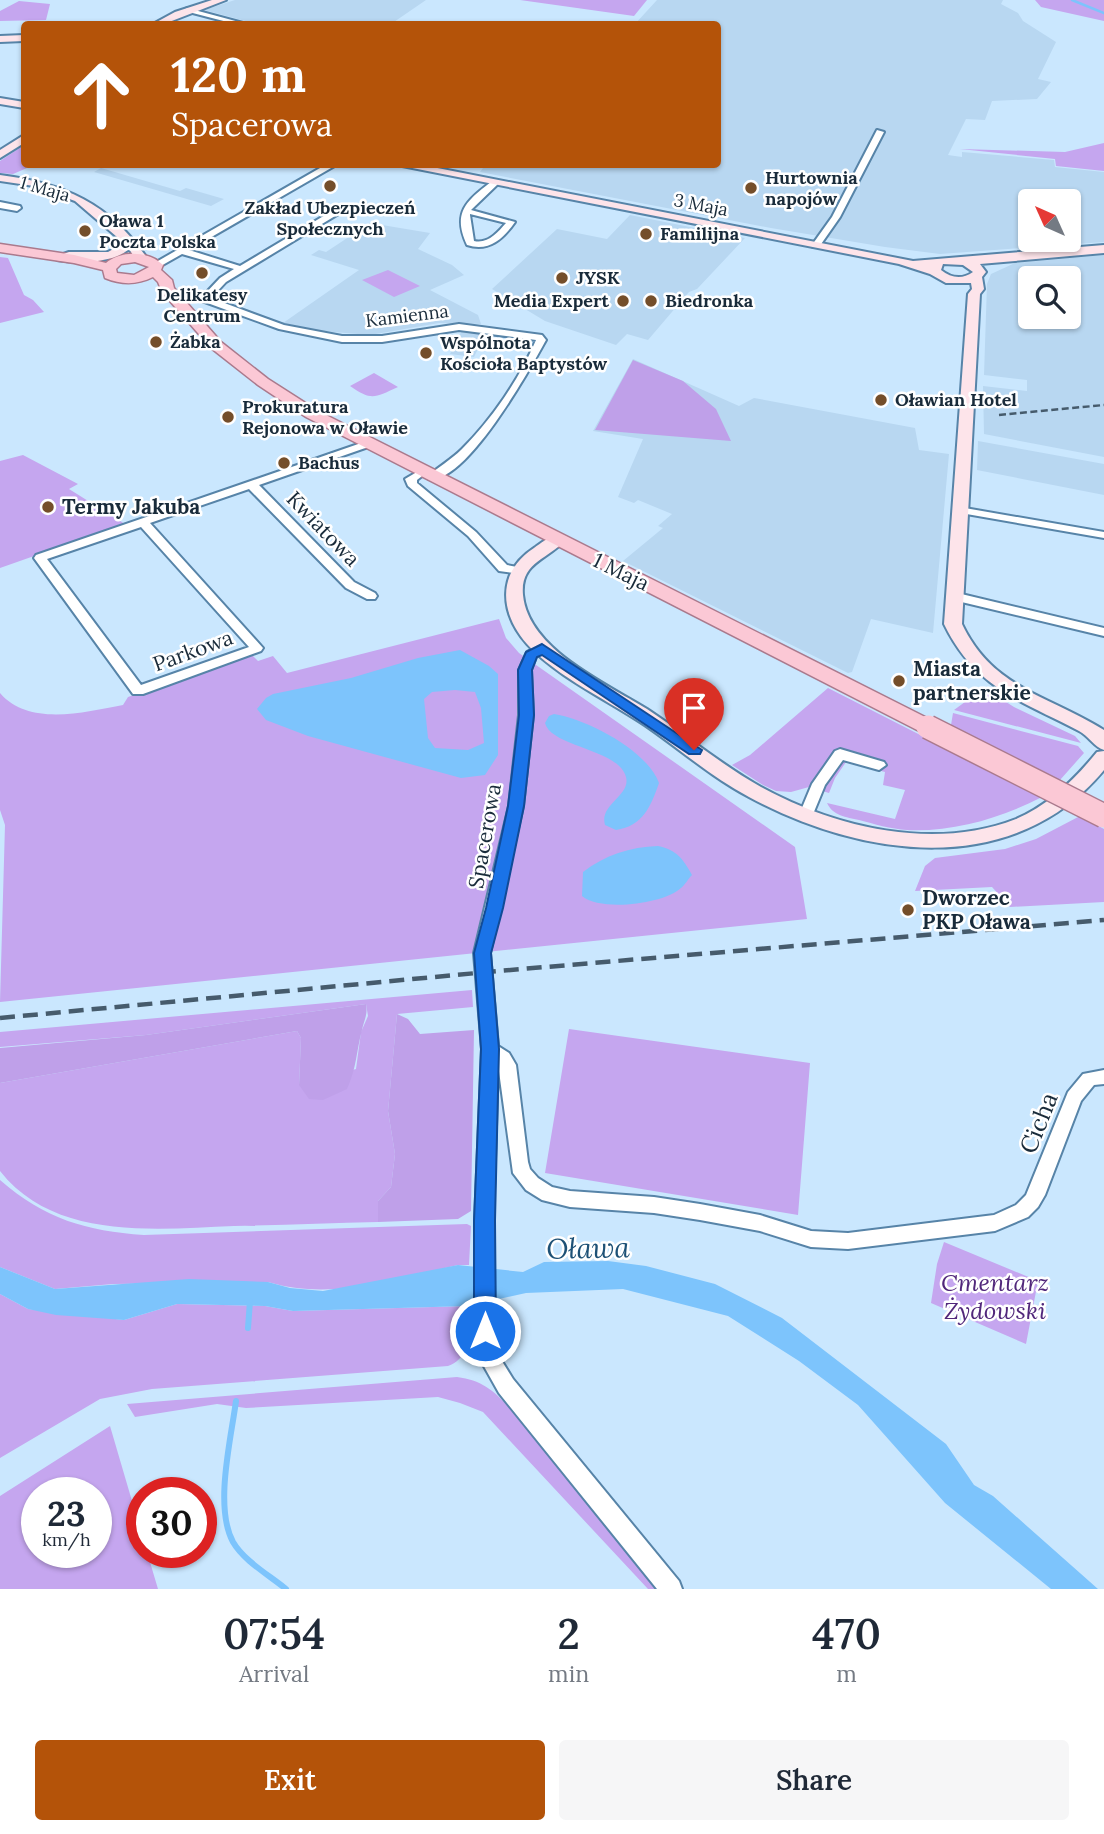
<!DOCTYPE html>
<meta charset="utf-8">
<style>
:root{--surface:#fff;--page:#f6f6f7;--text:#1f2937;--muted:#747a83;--accent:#b45309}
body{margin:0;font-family:Lora,serif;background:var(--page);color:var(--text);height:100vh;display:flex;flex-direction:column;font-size:26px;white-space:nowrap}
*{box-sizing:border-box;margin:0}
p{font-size:23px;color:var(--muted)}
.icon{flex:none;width:38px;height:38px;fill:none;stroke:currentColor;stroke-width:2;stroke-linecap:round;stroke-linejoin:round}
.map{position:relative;height:1589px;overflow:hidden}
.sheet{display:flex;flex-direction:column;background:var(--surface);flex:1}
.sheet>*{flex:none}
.guide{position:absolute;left:21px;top:21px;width:700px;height:147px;border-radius:7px;box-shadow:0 2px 5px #0004;background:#b45309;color:#fff;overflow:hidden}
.needle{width:46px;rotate:315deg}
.tools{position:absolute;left:1018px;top:189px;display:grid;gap:14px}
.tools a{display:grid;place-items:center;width:63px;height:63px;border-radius:7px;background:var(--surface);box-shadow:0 2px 5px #0004;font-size:35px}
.speed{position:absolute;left:21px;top:1477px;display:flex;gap:14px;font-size:35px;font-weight:700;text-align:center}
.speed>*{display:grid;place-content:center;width:91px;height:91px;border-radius:50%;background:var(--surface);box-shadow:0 2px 5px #0004;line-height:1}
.speed small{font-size:18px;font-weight:400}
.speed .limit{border:10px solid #d22;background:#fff;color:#111}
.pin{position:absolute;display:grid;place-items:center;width:60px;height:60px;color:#fff;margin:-72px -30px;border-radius:50% 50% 50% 0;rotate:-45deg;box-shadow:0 0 7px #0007}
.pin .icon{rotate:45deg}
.me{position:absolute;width:77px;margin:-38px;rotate:0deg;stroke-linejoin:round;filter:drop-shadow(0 0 5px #0008)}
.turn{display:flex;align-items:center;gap:24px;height:147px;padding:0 35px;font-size:32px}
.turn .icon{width:91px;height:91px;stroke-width:2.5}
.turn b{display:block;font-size:49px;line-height:60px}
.eta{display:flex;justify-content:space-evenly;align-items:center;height:119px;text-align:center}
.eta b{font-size:42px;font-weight:600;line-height:49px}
.cta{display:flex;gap:14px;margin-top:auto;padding:14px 35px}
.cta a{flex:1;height:80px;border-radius:7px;background:var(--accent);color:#fff;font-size:28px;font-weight:600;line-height:80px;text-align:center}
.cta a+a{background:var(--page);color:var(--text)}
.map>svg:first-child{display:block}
</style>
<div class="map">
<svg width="1104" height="1589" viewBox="0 0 1104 1589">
<rect width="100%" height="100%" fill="#cae7fe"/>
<path fill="#b8d7f1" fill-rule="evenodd" d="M 235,0 L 426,0 L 391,24 L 257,24 L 204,10 Z
M 657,0 L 1003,0 L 1001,4 L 1018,13 L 1023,21 L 1056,42 L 1038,79 L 1051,82 L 1037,99 L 992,101 L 985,120 L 966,119 L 948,155 L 962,157 L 962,152 L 1054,160 L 1055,167 L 1104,172 L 1104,242 L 940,254 L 885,247 L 771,228 L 480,172 L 486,164 L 718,164 L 718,24 L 635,24 ZM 1031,201 L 1069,201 L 1069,240 L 1031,240 Z
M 101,168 L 180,191 L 186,188 L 224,199 L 211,206 L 94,172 Z
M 630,215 L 745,238 L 697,289 L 689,292 L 648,340 L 627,334 L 616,345 L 545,321 L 492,289 L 557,229 L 607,239 Z
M 370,223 L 430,233 L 418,249 L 452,265 L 464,275 L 430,290 L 478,315 L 481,324 L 439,323 L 370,335 L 322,331 L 283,323 L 359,270 L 311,255 L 319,250 L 326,252 Z
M 1104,255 L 1104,457 L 984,434 L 983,386 L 1027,391 L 1027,380 L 984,375 L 987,284 L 991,274 L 1015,263 ZM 1031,278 L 1069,278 L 1069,317 L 1031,317 Z
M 461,332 L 485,334 L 474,357 L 450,354 Z
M 633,359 L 739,406 L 754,398 L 915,428 L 919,450 L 949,454 L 933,633 L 871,619 L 852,672 L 848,673 L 623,561 L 663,528 L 658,526 L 672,514 L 638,500 L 634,503 L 618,497 L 643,439 L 593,431 Z
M 978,441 L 1104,464 L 1104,495 L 977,470 Z"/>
<path fill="#c5a6ef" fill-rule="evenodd" d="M 520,0 L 647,0 L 634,16 Z
M 1035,0 L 1104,0 L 1104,21 L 1041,7 Z
M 19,1 L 50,4 L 46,20 L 0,21 L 0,11 Z
M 1104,143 L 1104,171 L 1056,166 L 1055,159 L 960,149 L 1065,152 Z
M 24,145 L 24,164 L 34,165 L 13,174 L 0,173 L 0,161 Z
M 0,257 L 8,258 L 24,295 L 33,300 L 44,312 L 0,323 Z
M 388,270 L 420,286 L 394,297 L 362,280 Z
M 374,373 L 398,387 C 374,398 372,401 350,386 Z
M 23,455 L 78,484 L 69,489 L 125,524 L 0,568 L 0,461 Z
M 499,619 L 506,638 L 519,653 L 795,847 L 807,919 L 0,1002 L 5,825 L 0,810 L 0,693 C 29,727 85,712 123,705 L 128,697 L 251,654 L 258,661 L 273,656 L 287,673 Z
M 828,688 L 1042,797 C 1001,818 954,832 907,830 C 891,829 874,824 859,820 C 846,817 833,816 827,803 L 895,819 L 905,790 L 883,785 L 885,772 L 846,762 L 835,778 L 829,793 L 809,787 L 791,792 L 776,791 L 763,785 L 732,765 L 750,755 Z
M 984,688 L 1014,707 L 1075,736 L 1081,743 L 954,710 Z
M 953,713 L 1078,746 L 1084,753 L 1060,780 L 951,725 Z
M 1080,816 L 1104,829 L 1104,902 L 1010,907 L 992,887 L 915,891 L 925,866 L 935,858 L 1005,849 L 1036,839 Z
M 472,990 L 473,1007 L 397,1014 L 388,1111 L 395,1154 L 391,1187 L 378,1201 L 378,1222 C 330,1223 282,1225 234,1226 C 156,1229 55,1241 0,1171 L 0,1083 L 297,1031 L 301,1038 L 299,1085 L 356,1069 L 361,1032 L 368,1016 L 366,1004 L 146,1035 L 0,1047 L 0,1032 Z
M 569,1029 L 810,1063 L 798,1215 L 545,1173 Z
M 0,1180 C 45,1219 86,1231 144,1235 L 467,1224 L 471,1226 L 469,1265 L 458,1265 C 393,1279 333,1301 268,1282 L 113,1284 L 55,1289 L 0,1267 Z
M 944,1242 L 1038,1281 L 1026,1344 L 931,1303 L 937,1264 Z
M 0,1294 L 28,1309 L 124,1320 L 177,1304 L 265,1306 L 293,1311 L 468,1306 C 468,1328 474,1356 448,1366 L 152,1389 L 100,1399 L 0,1458 Z
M 457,1377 C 481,1380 493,1390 509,1407 L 658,1589 L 648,1589 L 483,1412 L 460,1403 L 438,1397 L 246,1408 L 217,1404 L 135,1417 L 127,1404 Z
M 110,1426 L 142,1535 L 142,1552 L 147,1552 L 158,1589 L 0,1589 L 0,1496 ZM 37,1493 L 96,1493 L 96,1552 L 37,1552 Z"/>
<path fill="#bfa0e9" d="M 633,360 L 683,381 L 716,409 L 731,441 L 595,430 Z
M 366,1004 C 368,1015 364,1020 362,1030 C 356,1052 357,1067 347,1089 L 323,1100 L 309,1099 L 299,1085 L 301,1038 L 297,1031 L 0,1083 L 0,1048 L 146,1035 Z
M 397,1014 L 408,1019 L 420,1034 L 474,1030 L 471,1211 L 458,1219 L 378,1222 L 378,1201 L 391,1187 L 395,1154 L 388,1111 Z"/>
<path fill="#7dc4fc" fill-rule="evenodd" d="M 460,650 L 489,666 L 498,674 L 498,755 L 485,775 L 461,778 L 308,736 L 266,720 L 257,709 L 266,698 L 273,694 L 351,678 L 418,658 ZM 455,690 L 475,692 L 481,708 L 484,743 L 468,750 L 435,748 L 428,738 L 424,699 L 432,692 Z
M 554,714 C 587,719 648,751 659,783 C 651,806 643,826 616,830 L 605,825 C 599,804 631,796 626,777 C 619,749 551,747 545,723 L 549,716 Z
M 658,846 C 677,850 683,859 692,875 C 688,879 685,885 681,888 C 664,904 601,912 582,896 L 583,872 C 605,855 630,847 658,846 Z
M 608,1261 L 646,1266 L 715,1284 L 782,1318 L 946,1444 L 974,1485 L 993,1496 L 1098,1589 L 1051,1589 L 945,1503 L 858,1405 L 799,1361 L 728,1316 L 623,1289 L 526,1293 L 468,1306 L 293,1311 L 265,1306 L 177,1304 L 124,1320 L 56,1315 L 28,1309 L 0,1294 L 0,1267 L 55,1289 L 189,1279 L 268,1282 L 290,1288 L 323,1291 L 458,1265 L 523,1272 L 544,1262 Z"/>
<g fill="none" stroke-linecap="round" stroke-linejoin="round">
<path stroke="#7dc4fc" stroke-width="2.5" d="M 1072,0 L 1104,13"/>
<path stroke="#7dc4fc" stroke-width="6" d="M 248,1328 L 250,1301
M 236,1401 C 231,1439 214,1507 233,1542 C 244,1561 269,1575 286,1589"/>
<g stroke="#5784a8" stroke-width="4">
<path id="street" d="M 187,8 L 243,23 L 244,24 L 235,24 L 185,11 Z
M 877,130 L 884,132 L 840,217 L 819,247 L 813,247 L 812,245 L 832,217 Z
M 327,164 L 338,164 L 189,250 L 240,266 L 342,205 L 346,208 L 345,210 L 226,282 L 211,298 L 284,325 L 342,336 L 382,336 L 459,324 L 542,335 L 546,340 C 530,369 466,484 429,479 L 427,477 C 438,467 451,460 462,449 C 492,419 520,378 536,340 L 459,330 L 382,342 L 342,342 L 279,329 L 202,301 L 202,297 L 220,278 L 234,269 L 182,254 L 159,267 L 151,265 Z
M 491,182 L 498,184 L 471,210 L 515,222 C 503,239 489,252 467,245 C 452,213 466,201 491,182 ZM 470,215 L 470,214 L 506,223 C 497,233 488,244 474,241 Z
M 0,202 L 20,206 L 21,208 L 17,211 L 0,208 Z
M 367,441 L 372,444 L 371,446 L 259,485 L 354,582 L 375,593 L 377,596 L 375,599 L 367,599 L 346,588 L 249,489 L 150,523 L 263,648 L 261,651 L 143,694 L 133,694 L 34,558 L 36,555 ZM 141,527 L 249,647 L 141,685 L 47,559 Z
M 422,469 L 427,472 L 417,480 L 417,483 L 476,532 L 507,565 L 522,568 L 522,574 L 499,571 L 468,536 L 408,486 L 405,479 Z
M 959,507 L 1104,532 L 1104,538 L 955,512 L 953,510 Z
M 953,592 L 1104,628 L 1104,636 L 949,599 L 947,596 L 949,593 Z
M 542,644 L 548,648 L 536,657 L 531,670 L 533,715 L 523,806 L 490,953 L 498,1046 L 509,1053 L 516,1065 L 528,1162 L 530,1169 L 538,1178 L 552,1187 L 570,1191 L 654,1197 L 700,1204 L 760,1215 L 811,1231 L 848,1233 L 994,1215 L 1016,1205 L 1026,1195 L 1068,1092 L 1083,1074 L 1104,1070 L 1104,1084 L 1094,1085 L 1081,1101 L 1045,1195 L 1038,1207 L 1028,1217 L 995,1231 L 848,1249 L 811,1247 L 760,1231 L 700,1220 L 654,1213 L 570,1207 L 542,1200 L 526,1190 L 513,1173 L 498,1064 L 493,1221 L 494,1331 L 500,1358 L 513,1379 L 679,1581 L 682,1589 L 657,1589 L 499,1393 L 481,1361 L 476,1331 L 475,1221 L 482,1049 L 474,953 L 509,806 L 519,715 L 519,670 L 527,652 Z
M 840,749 L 884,762 L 886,765 L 879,770 L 843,760 L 825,785 L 811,819 L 801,819 L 799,815 L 812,784 L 835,751 Z"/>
</g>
<g stroke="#5784a8" stroke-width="4">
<path id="secondary" d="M 212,0 L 226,0 L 164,24 L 153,24 L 175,12 Z
M 24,35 L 24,41 L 0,42 L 0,36 Z
M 0,98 L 24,102 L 24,108 L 0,104 Z
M 24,135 L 24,143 L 0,158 L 0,150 Z
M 392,164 L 417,164 L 913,261 L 1104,245 L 1104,253 L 980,264 L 986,272 L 982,277 L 984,289 L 980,294 L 962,624 C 993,689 1048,695 1104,730 L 1104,750 C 1094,747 1089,736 1079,731 C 1020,700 975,688 944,624 L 968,294 L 972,289 L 971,283 L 946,283 L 930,274 L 899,264 ZM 943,264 L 963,265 L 973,272 C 962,280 951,278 941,270 Z
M 0,175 C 64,183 110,204 147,258 L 141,262 L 137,261 L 129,249 C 112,264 78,263 57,260 L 55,257 L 69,252 L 108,252 L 124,243 L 75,201 L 34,186 L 0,181 Z
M 557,535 L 565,540 C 548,560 520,562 523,595 C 528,649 605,683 647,709 C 685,734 720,764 761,787 C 836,828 934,851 1016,819 C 1049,805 1075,779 1097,752 L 1104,751 L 1104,770 C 1013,880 862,858 749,797 C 713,778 682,751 649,728 C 613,703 555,676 527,644 C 499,612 497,572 534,548 C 541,543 548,537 557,535 Z"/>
</g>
<g stroke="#aa7a8d" stroke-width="3">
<path id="primary" d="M 0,244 L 74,255 L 106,263 C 121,250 149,251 163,265 L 161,270 L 172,280 L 174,288 L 221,342 L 268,379 L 318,411 L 935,722 L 938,727 L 935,732 L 921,732 L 306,417 L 258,385 L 211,348 L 162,292 L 158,282 L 153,277 C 137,285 122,285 105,278 L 103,270 L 74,263 L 0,252 ZM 135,262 L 149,267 L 134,275 L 117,273 L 116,269 L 121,264 Z"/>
</g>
<use href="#street" fill="#fff" fill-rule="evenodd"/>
<use href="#secondary" fill="#fde4ea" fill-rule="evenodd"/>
<use href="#primary" fill="#fbc8d5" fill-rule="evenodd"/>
<path stroke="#465b6c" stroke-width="2.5" stroke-dasharray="7 3.5" stroke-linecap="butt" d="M 999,415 L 1104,405"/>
<path stroke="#465b6c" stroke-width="4.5" stroke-dasharray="15 8" stroke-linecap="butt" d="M 0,1018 L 498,971 L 1104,920"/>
<g stroke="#aa7a8d" stroke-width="26" stroke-linecap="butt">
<path id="primary-bridge" d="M 928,727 L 1104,816"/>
</g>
<use href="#primary-bridge" stroke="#fbc8d5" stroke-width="23"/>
</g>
<path fill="#1a73e8" stroke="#114b97" stroke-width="2" d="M 542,644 L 702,750 L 700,754 L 689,754 L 542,655 L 537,657 L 532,670 L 534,715 L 524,806 L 503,908 L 491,953 L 499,1049 L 495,1221 L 496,1331 L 493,1338 L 485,1341 L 477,1338 L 474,1331 L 474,1221 L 481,1049 L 474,953 L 486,908 L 508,806 L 519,715 L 518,670 L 526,652 Z"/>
<g fill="#744e2a" stroke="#fff" stroke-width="2.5">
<circle cx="330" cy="186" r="7"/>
<circle cx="751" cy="188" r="7"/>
<circle cx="85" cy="231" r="7"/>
<circle cx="646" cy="234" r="7"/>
<circle cx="202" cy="273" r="7"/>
<circle cx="562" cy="278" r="7"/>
<circle cx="623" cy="301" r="7"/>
<circle cx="651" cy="301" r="7"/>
<circle cx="156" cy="342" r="7"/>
<circle cx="426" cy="353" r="7"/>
<circle cx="881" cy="400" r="7"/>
<circle cx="228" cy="417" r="7"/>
<circle cx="284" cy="463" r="7"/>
<circle cx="48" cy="507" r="7"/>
<circle cx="899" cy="681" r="7"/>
<circle cx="908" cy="910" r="7"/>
</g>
<g text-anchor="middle" stroke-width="5" stroke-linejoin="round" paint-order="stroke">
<g font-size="18" font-weight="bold" fill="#192b3a" stroke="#fff" text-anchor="start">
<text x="765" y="184">Hurtownia<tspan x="765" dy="21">napojów</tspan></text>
<text x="330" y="214" text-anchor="middle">Zakład Ubezpieczeń<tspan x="330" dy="21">Społecznych</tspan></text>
<text x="99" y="227">Oława 1<tspan x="99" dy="21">Poczta Polska</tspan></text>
<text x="660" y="240">Familijna</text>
<text x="576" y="284">JYSK</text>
<text x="202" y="301" text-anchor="middle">Delikatesy<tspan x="202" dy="21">Centrum</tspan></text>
<text x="609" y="307" text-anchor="end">Media Expert</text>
<text x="665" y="307">Biedronka</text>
<text x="170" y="348">Żabka</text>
<text x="440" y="349">Wspólnota<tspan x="440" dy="21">Kościoła Baptystów</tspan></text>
<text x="895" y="406">Oławian Hotel</text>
<text x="242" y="413">Prokuratura<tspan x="242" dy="21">Rejonowa w Oławie</tspan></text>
<text x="298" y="469">Bachus</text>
</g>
<g font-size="18" fill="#192b3a" stroke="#fff">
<text transform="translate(45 189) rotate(16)" y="6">1 Maja</text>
<text transform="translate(701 205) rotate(11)" y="6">3 Maja</text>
<text transform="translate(407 316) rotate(-7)" y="6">Kamienna</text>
</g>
<g font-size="21" font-weight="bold" fill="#192b3a" stroke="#fff" text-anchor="start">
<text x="62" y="514">Termy Jakuba</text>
<text x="913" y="676">Miasta<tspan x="913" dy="24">partnerskie</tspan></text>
<text x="922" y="905">Dworzec<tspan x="922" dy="24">PKP Oława</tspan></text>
</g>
<g font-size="21" fill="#192b3a" stroke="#fff">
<text transform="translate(323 529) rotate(46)" y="7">Kwiatowa</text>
<text transform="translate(621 572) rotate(26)" y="7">1 Maja</text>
<text transform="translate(193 651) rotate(-20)" y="7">Parkowa</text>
<text transform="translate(485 836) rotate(-80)" y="7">Spacerowa</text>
</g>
<g font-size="24" fill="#192b3a" stroke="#fff">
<text transform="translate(1039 1123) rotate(-68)" y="8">Cicha</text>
</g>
<g font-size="24" font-style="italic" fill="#51277b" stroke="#fff">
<text x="995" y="1291">Cmentarz<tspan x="995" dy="28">Żydowski</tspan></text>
</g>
<g font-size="28" font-style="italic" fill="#1d5176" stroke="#fff">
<text transform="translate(588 1248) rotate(-1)" y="10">Oława</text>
</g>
</g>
</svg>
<div class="tools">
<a><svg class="needle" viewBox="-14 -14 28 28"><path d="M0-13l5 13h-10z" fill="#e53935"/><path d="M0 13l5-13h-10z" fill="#747a83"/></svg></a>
<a><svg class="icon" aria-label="search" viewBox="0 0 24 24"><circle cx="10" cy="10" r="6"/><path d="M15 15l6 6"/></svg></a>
</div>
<div class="speed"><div>23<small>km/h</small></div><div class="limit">30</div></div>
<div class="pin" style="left:694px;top:750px;background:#d93025"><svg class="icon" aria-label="arrive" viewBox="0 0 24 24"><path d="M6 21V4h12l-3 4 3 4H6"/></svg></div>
<svg class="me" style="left:485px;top:1331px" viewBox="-20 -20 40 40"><circle r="17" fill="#1a73e8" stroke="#fff" stroke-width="3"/><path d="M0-11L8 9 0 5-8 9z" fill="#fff"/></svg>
<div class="guide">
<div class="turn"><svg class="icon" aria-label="ahead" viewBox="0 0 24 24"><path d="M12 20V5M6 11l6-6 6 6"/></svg><div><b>120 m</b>Spacerowa</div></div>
</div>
</div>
<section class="sheet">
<div class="eta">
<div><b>07:54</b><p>Arrival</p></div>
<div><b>2</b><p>min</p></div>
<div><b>470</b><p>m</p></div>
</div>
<div class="cta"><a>Exit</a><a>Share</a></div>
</section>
